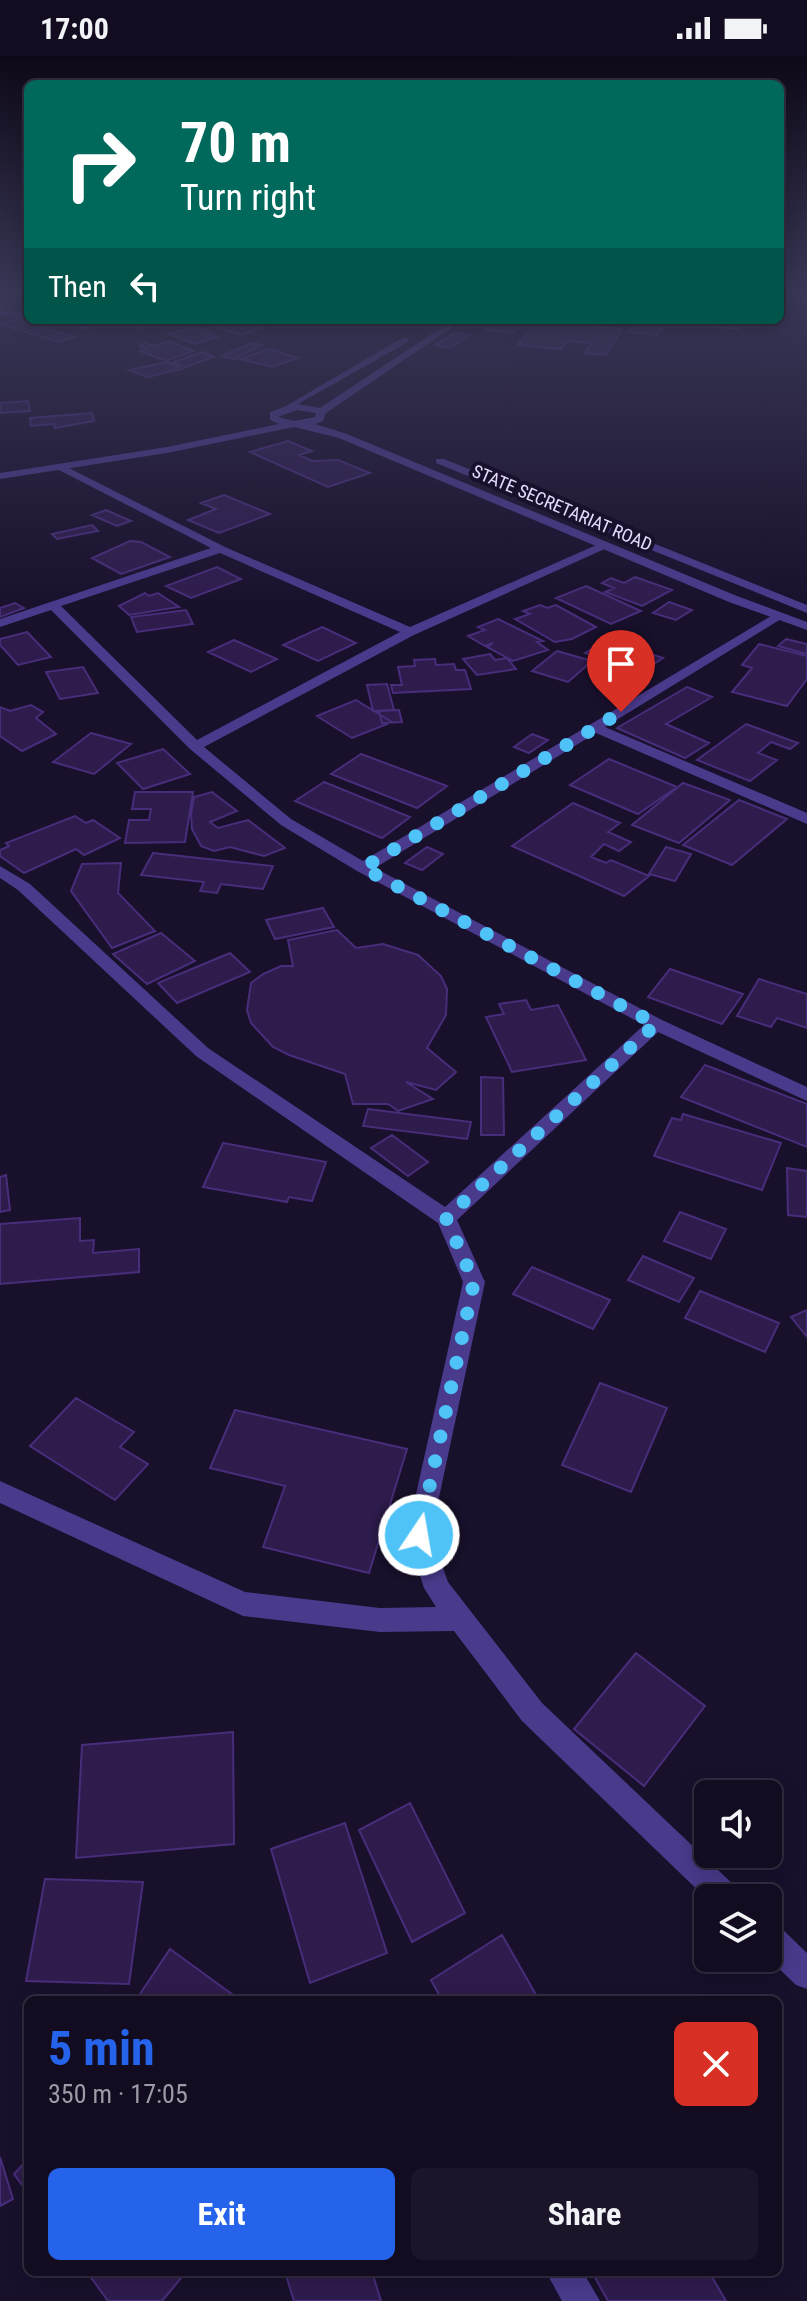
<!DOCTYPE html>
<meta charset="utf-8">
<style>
:root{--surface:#130c21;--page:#1c152a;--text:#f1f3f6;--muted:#9d9ba5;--line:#322c3f;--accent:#2563eb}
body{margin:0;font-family:"Roboto Condensed",sans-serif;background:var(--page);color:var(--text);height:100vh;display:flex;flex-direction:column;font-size:30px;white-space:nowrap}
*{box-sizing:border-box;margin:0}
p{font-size:26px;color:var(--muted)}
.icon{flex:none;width:44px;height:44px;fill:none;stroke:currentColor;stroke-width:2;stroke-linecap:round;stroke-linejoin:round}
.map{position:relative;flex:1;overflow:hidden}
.sheet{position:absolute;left:24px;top:1940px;width:758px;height:280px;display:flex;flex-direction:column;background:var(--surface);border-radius:12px;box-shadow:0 4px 20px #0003,0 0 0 2px var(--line)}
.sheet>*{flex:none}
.top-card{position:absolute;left:24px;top:24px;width:760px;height:244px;border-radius:12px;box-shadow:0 4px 20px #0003,0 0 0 2px var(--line);background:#00695c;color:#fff;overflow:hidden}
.tools{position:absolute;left:694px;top:1724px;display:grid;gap:16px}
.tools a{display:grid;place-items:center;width:88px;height:88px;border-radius:12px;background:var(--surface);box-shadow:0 4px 20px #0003,0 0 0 2px var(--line);font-size:40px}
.pin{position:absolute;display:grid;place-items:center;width:68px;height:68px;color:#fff;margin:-82px -34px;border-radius:50% 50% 50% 0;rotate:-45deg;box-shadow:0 0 8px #0007}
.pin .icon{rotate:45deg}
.me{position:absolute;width:88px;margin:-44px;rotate:12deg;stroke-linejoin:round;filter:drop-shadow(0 0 6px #0008)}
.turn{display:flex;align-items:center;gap:28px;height:168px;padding:0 24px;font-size:36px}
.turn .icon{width:104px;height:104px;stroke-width:2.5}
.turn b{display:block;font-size:56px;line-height:68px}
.then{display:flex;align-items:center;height:76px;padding:0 24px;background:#0003;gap:16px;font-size:30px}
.round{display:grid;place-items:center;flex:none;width:84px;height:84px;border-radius:12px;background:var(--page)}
.overview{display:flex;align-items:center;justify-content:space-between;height:136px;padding:0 24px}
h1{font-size:48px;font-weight:700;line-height:60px;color:var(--accent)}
.action{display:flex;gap:16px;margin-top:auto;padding:16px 24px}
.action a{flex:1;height:92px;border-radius:12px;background:var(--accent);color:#fff;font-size:32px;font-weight:700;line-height:92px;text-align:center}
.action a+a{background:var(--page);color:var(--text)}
.status{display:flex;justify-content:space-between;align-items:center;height:56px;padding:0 40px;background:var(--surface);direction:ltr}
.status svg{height:22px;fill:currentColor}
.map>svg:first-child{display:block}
</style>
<div class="status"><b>17:00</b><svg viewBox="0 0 49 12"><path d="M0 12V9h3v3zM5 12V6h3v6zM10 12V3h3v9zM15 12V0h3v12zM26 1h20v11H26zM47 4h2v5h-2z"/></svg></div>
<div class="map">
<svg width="807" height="2245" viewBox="0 0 807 2245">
<rect width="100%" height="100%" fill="#19102c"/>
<path fill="#2e1c4d" stroke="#482d7a" stroke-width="2" d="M 18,263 L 44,271 L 26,276 L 0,268 Z
M 210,264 L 237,264 L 263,271 L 242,279 L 201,267 Z
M 490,264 L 511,264 L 520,265 L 514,276 L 484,274 Z
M 638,264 L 744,264 L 738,273 L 666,266 L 657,279 L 629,276 Z
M 536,265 L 622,273 L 606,299 L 585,297 L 592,287 L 567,285 L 561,293 L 518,289 Z
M 192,272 L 204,273 L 213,276 L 206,278 L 218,281 L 195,288 L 169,278 Z
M 47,273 L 75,281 L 59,286 L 31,278 Z
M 455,277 L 470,279 L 450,292 L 435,289 Z
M 455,277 L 470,279 L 450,292 L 435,289 Z
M 168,285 L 193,295 L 166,305 L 140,295 L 148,292 L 140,290 L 145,287 L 155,290 Z
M 251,287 L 262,289 L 233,303 L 222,300 Z
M 269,293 L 298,302 L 272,311 L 240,303 Z
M 202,296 L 214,301 L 186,311 L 172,307 Z
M 167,306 L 182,313 L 147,321 L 129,314 Z
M 28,345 L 30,355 L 0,357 L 0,347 Z
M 92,357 L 94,365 L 55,372 L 54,368 L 31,370 L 30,362 Z
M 288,385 L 312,395 L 299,399 L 312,405 L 338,404 L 370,417 L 328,431 L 250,396 Z
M 224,439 L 270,458 L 219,477 L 188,464 L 216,453 L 201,447 Z
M 106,454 L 131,465 L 117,470 L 92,459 Z
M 92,469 L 98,475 L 57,483 L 52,478 Z
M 130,485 L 141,486 L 170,501 L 121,518 L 92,502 Z
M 217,511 L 241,523 L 191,542 L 166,530 Z
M 635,521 L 672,534 L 642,550 L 605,536 L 614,532 L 602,527 L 611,522 L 624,527 Z
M 586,530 L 641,555 L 611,568 L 556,542 Z
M 145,537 L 149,540 L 158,537 L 179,551 L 129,559 L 119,550 Z
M 669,546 L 692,554 L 676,564 L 653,557 Z
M 15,547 L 24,552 L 0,561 L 0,552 Z
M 540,549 L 547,552 L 556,549 L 596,571 L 572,583 L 555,586 L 515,563 L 530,558 L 523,555 Z
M 186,554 L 193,568 L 137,576 L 131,561 Z
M 498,563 L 543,585 L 537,586 L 548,594 L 513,605 L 487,591 L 493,587 L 485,590 L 468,580 L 485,574 L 478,571 Z
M 322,571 L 356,587 L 318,605 L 283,589 Z
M 27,576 L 51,601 L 18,609 L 0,589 L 0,583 Z
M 608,583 L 663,602 L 640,617 L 585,597 Z
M 786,583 L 807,588 L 807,598 L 778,590 Z
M 234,584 L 277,603 L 251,616 L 208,596 Z
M 759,588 L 807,600 L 807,623 L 787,650 L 732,636 L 752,612 L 742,609 Z
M 557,595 L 592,605 L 568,626 L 532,615 Z
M 490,598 L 495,604 L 507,602 L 516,613 L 477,619 L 463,603 Z
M 435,603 L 436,609 L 454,608 L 456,614 L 465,614 L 471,633 L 393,637 L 391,629 L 402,629 L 398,611 L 415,610 L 414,604 Z
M 83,611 L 98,637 L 60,643 L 46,616 Z
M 387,628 L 394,654 L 373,655 L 367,629 Z
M 687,631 L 712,641 L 666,668 L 709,687 L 685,702 L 617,672 Z
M 356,644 L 392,666 L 352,682 L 317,660 Z
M 31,649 L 43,656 L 36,662 L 56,678 L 22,695 L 0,680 L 0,651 L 10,655 Z
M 399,654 L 402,666 L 382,667 L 379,655 Z
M 746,668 L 798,687 L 790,693 L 771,686 L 758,697 L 777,704 L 750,725 L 697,704 Z
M 91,677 L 131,688 L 94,718 L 53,706 Z
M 532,678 L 548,684 L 529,697 L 514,691 Z
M 163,693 L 190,718 L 143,733 L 117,707 Z
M 361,698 L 447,730 L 417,752 L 331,718 Z
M 609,703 L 677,731 L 638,758 L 570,729 Z
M 324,726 L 410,761 L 382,782 L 295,745 Z
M 683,727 L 730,744 L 679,787 L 632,769 Z
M 135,736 L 193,736 L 185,786 L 125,787 L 129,764 L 149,764 L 151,753 L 132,753 Z
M 212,736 L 237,755 L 210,766 L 218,772 L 248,764 L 285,792 L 264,800 L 230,791 L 214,795 L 201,790 L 192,773 L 191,758 L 194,741 Z
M 739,744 L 787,763 L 732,809 L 683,789 Z
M 573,747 L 620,767 L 608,776 L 631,786 L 619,795 L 604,788 L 591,801 L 606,807 L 611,804 L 649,820 L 624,840 L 512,790 Z
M 75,760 L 86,767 L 93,764 L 120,782 L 84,799 L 76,793 L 24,817 L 0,800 L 0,794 L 9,790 L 6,787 Z
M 427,791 L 443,798 L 422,814 L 405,807 Z
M 666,791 L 691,798 L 675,825 L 649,818 Z
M 153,797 L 273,810 L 263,833 L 221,828 L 217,837 L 200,835 L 204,826 L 141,819 Z
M 121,807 L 118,837 L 155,875 L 112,892 L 71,835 L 82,808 Z
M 323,852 L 334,871 L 275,883 L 266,864 Z
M 337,874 L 356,892 L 383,888 L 418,899 L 441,920 L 447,933 L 446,959 L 427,992 L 456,1016 L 436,1034 L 406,1026 L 433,1043 L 398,1055 L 388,1048 L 353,1048 L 345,1018 L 289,999 L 273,991 L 251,967 L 247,954 L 251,927 L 263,918 L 281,910 L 293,910 L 288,884 Z
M 161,877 L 195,905 L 147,928 L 113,898 Z
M 230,897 L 250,916 L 177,947 L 158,927 Z
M 670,913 L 743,938 L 722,968 L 648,941 Z
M 759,923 L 807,938 L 807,972 L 777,962 L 771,971 L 737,960 Z
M 526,944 L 531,954 L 558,949 L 586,1004 L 512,1016 L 486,961 L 504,958 L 499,948 Z
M 705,1009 L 807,1048 L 807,1091 L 681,1041 Z
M 481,1021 L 503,1022 L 504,1079 L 481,1079 Z
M 368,1053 L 471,1066 L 467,1083 L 363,1070 Z
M 683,1058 L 781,1087 L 762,1134 L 654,1100 L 672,1062 L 681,1064 Z
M 392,1079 L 428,1106 L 408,1120 L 371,1092 Z
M 223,1087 L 326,1106 L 312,1145 L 289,1141 L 287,1146 L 203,1131 Z
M 787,1112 L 807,1115 L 807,1161 L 788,1159 Z
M 6,1119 L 10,1154 L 0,1156 L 0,1121 Z
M 680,1156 L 726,1173 L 711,1203 L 664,1185 Z
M 80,1162 L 80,1185 L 94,1184 L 93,1197 L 139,1193 L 139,1216 L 0,1228 L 0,1168 Z
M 643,1200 L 694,1222 L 679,1246 L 628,1224 Z
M 532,1211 L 610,1244 L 593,1273 L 513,1238 Z
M 700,1235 L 779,1267 L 765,1296 L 685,1262 Z
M 807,1254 L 807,1281 L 791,1261 Z
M 600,1327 L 667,1352 L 631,1436 L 562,1409 Z
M 76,1342 L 134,1376 L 120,1391 L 148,1408 L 115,1444 L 30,1390 Z
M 235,1354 L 407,1393 L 369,1517 L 263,1491 L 285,1430 L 210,1412 Z
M 636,1597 L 705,1650 L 644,1730 L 574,1673 Z
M 233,1676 L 234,1788 L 76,1802 L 82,1689 Z
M 410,1747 L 465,1857 L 412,1886 L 359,1774 Z
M 345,1767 L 387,1897 L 310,1927 L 271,1793 Z
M 45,1823 L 143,1826 L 129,1928 L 26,1925 Z
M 502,1879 L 539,1944 L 442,1944 L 431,1924 Z
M 170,1893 L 240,1944 L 136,1944 Z
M 0,2101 L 13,2143 L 0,2150 Z
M 28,2103 L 28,2137 L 14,2118 Z
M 87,2216 L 186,2216 L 162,2245 L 108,2245 Z
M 285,2216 L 372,2216 L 381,2245 L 294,2245 Z
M 592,2216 L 709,2216 L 726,2245 L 608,2245 Z"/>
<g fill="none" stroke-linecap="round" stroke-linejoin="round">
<path fill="#4a3a8c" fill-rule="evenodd" d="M 0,254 L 28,256 L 28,262 L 0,260 Z
M 61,264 L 73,264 L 90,271 L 86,274 Z
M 151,264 L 164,264 L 140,273 L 136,270 Z
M 61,408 L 225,491 L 410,571 L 601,487 L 609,487 L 609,491 L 414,579 L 204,691 L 291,763 L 363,805 L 776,557 L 786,560 L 605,671 L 807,757 L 807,768 L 596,677 L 375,812 L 662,964 L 807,1031 L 807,1045 L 658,976 L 457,1164 L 485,1226 L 431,1479 L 448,1526 L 542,1647 L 737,1832 L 742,1842 L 708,1844 L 522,1665 L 454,1575 L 380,1576 L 243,1560 L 0,1447 L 0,1425 L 245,1536 L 380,1552 L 436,1551 L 424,1532 L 407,1479 L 463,1226 L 438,1167 L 196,1000 L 18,834 L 0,822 L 0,810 L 30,828 L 208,992 L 445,1151 L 644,969 L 357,815 L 281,769 L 190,693 L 51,554 L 0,571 L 0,563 L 211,492 L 57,413 L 57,409 ZM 220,497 L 400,576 L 197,684 L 61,550 Z
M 768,1866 L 779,1870 L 807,1897 L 807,1933 L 796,1929 L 768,1902 Z
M 546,2216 L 583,2216 L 600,2245 L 562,2245 Z"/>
<path fill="#4a3a8c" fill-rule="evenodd" d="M 453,264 L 463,264 L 326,357 L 323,365 L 315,368 L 347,378 L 737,540 L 807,566 L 807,574 L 729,546 L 339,382 L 294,371 L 167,397 L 0,423 L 0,417 L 167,391 L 279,368 L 270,364 L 270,356 L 286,350 L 402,282 L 408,282 L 408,286 L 298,348 L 320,352 ZM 297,354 L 316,357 L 315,361 L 294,365 L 278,361 Z
M 436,403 L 444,403 L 807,549 L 807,557 L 436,407 Z"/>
</g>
<linearGradient id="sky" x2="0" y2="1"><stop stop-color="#0e0918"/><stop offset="0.43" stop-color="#383756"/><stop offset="1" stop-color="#383756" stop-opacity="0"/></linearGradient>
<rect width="807" height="552" fill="url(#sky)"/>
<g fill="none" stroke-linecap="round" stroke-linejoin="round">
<path stroke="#4fc3f7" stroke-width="14" stroke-dasharray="0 25.2" d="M 419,1479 L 474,1226 L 446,1162 L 656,968 L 363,812 L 621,656"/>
</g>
<g text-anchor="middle" stroke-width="8" stroke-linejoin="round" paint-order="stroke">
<g font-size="18" fill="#e5dbff" stroke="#19102c">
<text transform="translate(562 452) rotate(23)" y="6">STATE SECRETARIAT ROAD</text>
</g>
</g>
</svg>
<div class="tools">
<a><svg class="icon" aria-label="sound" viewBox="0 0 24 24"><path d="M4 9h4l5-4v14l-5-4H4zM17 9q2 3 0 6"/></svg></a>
<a><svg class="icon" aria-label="layers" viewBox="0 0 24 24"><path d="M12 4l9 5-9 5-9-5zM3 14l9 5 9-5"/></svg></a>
</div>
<div class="pin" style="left:621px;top:656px;background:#d93025"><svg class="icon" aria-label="arrive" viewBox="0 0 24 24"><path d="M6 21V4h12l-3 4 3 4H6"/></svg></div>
<svg class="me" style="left:419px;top:1479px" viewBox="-20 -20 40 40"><circle r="17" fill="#4fc3f7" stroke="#fff" stroke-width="3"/><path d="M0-11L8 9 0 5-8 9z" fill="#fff"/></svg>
<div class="top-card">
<div class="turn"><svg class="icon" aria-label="right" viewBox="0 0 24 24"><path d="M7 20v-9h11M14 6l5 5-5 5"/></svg><div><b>70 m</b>Turn right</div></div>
<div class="then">Then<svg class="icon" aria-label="left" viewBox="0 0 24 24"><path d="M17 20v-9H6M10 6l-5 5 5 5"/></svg></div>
</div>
<section class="sheet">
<div class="overview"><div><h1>5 min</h1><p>350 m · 17:05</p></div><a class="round" style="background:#d93025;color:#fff"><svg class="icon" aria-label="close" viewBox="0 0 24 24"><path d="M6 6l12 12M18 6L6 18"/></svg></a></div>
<div class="action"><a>Exit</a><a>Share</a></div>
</section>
</div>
